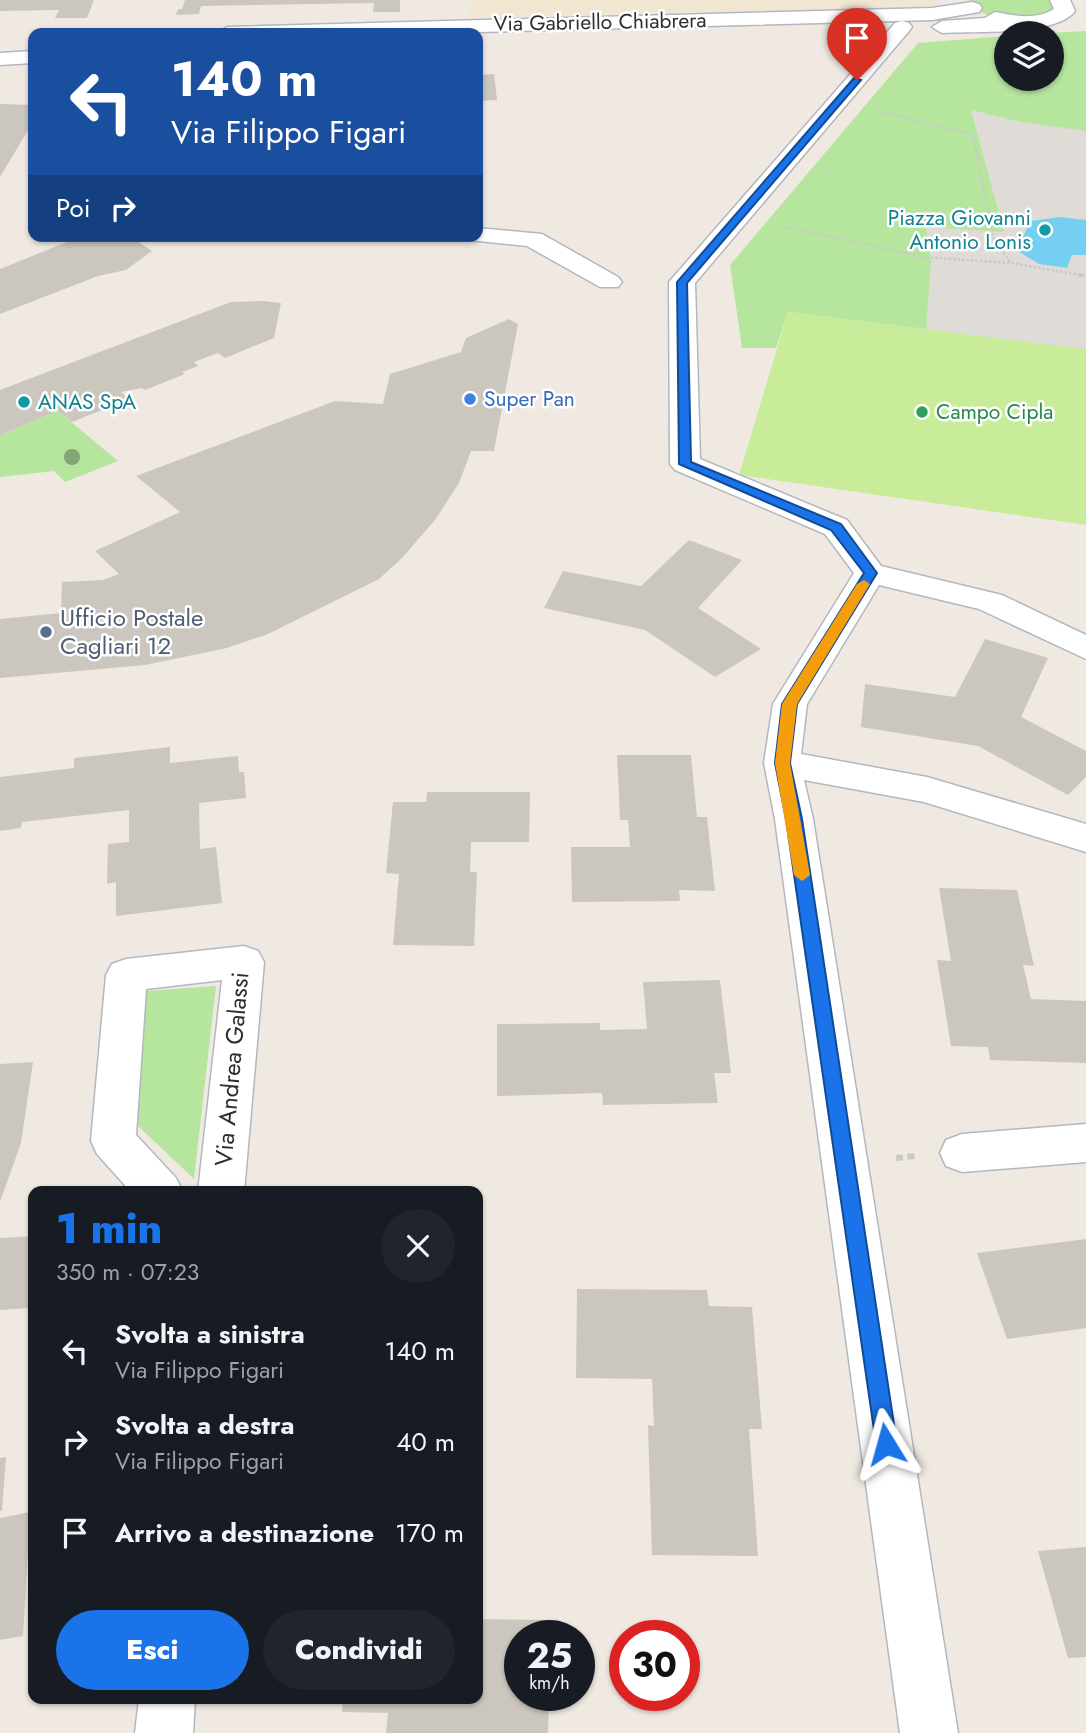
<!DOCTYPE html>
<html lang="it">
<meta charset="utf-8">
<style>
:root{--surface:#171b24;--page:#20242c;--text:#f1f3f6;--muted:#9ea1a6;--accent:#1a73e8}
body{margin:0;font-family:Jost,sans-serif;background:var(--page);color:var(--text);height:100vh;display:flex;flex-direction:column;font-size:26px;white-space:nowrap}
*{box-sizing:border-box;margin:0}
p{font-size:23px;color:var(--muted)}
.icon{flex:none;width:38px;height:38px;fill:none;stroke:currentColor;stroke-width:2;stroke-linecap:round;stroke-linejoin:round}
.map{position:relative;flex:1;overflow:hidden}
.details{position:absolute;left:28px;top:1186px;width:455px;height:518px;display:flex;flex-direction:column;background:var(--surface);border-radius:14px;box-shadow:0 2px 5px #0004}
.details>*{flex:none}
.top-card{position:absolute;left:28px;top:28px;width:455px;height:214px;border-radius:14px;box-shadow:0 2px 5px #0004;background:#1a4fa0;color:#fff;overflow:hidden}
.controls{position:absolute;left:994px;top:21px;display:grid;gap:14px}
.controls a{display:grid;place-items:center;width:70px;height:70px;border-radius:50%;background:var(--surface);box-shadow:0 2px 5px #0004;font-size:35px}
.speed{position:absolute;left:504px;top:1620px;display:flex;gap:14px;font-size:35px;font-weight:700;text-align:center}
.speed>*{display:grid;place-content:center;width:91px;height:91px;border-radius:50%;background:var(--surface);box-shadow:0 2px 5px #0004;line-height:1}
.speed small{font-size:18px;font-weight:400}
.speed .limit{border:10px solid #d22;background:#fff;color:#111}
.pin{position:absolute;display:grid;place-items:center;width:60px;height:60px;color:#fff;margin:-72px -30px;border-radius:50% 50% 50% 0;rotate:-45deg;box-shadow:0 0 7px #0007}
.pin .icon{rotate:45deg}
.me{position:absolute;width:77px;margin:-38px;rotate:352deg;stroke-linejoin:round;filter:drop-shadow(0 0 5px #0008)}
.turn{display:flex;align-items:center;gap:24px;height:147px;padding:0 28px;font-size:32px}
.turn .icon{width:91px;height:91px;stroke-width:2.5}
.turn b{display:block;font-size:49px;line-height:60px}
.then{display:flex;align-items:center;height:66px;padding:0 28px;background:#0003;gap:14px;font-size:26px}
.round{display:grid;place-items:center;flex:none;width:74px;height:74px;border-radius:37px;background:var(--page)}
.summary{display:flex;align-items:center;justify-content:space-between;height:119px;padding:0 28px}
h1{font-size:42px;font-weight:800;line-height:52px;color:var(--accent)}
.cta{display:flex;gap:14px;margin-top:auto;padding:14px 28px}
.cta a{flex:1;height:80px;border-radius:42px;background:var(--accent);color:#fff;font-size:28px;font-weight:800;line-height:80px;text-align:center}
.cta a+a{background:var(--page);color:var(--text)}
ul{padding:0;list-style:none}
li{display:flex;align-items:center;gap:21px;height:91px;padding:0 28px}
li div{flex:1}
li b{display:block;font-size:26px}
li em{font-style:normal}
.map>svg:first-child{display:block}
</style>
<div class="map">
<svg width="1086" height="1733" viewBox="0 0 1086 1733">
<rect width="100%" height="100%" fill="#efe9e1"/>
<path fill="#f0e6d1" d="M 472,0 L 936,0 L 937,7 L 470,17 Z"/>
<path fill="#b6e59e" d="M 969,0 L 1060,0 L 1061,15 L 994,18 L 972,8 Z
M 1086,31 L 1086,349 L 788,312 L 776,348 L 742,348 L 730,265 L 918,43 L 1006,36 L 1006,79 L 1052,79 L 1052,33 L 1048,33 Z
M 58,411 L 118,461 L 65,482 L 54,471 L 0,477 L 0,435 Z
M 216,986 L 194,1179 L 136,1124 L 146,991 Z"/>
<path fill="#c9ec9a" d="M 788,312 L 1086,349 L 1086,525 L 739,475 Z"/>
<path fill="#dfdcd8" d="M 971,110 L 1021,122 L 1086,131 L 1086,349 L 926,329 L 931,262 L 926,227 L 1004,232 Z"/>
<path fill="#75cff0" d="M 1060,217 L 1086,220 L 1086,255 L 1072,255 L 1067,268 L 1039,264 L 1016,250 L 1031,221 Z"/>
<path fill="#cbc7bf" d="M 0,0 L 94,0 L 87,18 L 55,18 L 59,10 L 0,11 Z
M 185,0 L 400,0 L 400,12 L 373,12 L 374,3 L 201,6 L 199,14 L 176,15 L 178,9 L 182,9 Z
M 494,74 L 497,100 L 478,101 L 478,75 Z
M 0,104 L 33,105 L 33,122 L 0,177 Z
M 82,236 L 129,236 L 152,251 L 126,270 L 98,276 L 0,314 L 0,269 Z
M 263,301 L 281,303 L 274,338 L 225,358 L 218,353 L 194,362 L 198,366 L 182,372 L 185,374 L 145,390 L 142,388 L 121,392 L 129,399 L 72,422 L 58,411 L 0,435 L 0,390 L 231,302 Z
M 509,319 L 518,324 L 494,451 L 471,451 L 459,483 L 435,520 L 402,558 L 379,579 L 268,634 L 227,648 L 145,665 L 0,678 L 0,619 L 61,613 L 62,582 L 103,580 L 119,574 L 95,551 L 180,512 L 136,476 L 335,401 L 383,404 L 390,374 L 461,352 L 466,338 Z
M 689,540 L 742,560 L 698,608 L 761,649 L 715,677 L 645,630 L 544,608 L 563,571 L 641,586 Z
M 985,639 L 1048,658 L 1021,717 L 1086,751 L 1086,777 L 1068,795 L 978,746 L 861,727 L 865,684 L 955,697 Z
M 170,747 L 170,763 L 238,756 L 239,772 L 244,772 L 246,798 L 199,803 L 200,849 L 216,847 L 222,903 L 116,916 L 116,882 L 107,884 L 108,844 L 129,842 L 129,810 L 22,822 L 21,828 L 0,831 L 0,777 L 74,768 L 74,758 Z
M 617,755 L 691,755 L 697,817 L 707,817 L 715,891 L 679,890 L 680,901 L 572,902 L 571,847 L 630,847 L 628,820 L 620,820 Z
M 427,792 L 530,792 L 529,842 L 471,842 L 470,872 L 477,872 L 474,946 L 393,945 L 399,874 L 386,873 L 393,802 L 426,802 Z
M 939,888 L 1017,890 L 1034,966 L 1023,965 L 1031,999 L 1086,1001 L 1086,1063 L 990,1060 L 988,1047 L 951,1046 L 937,960 L 951,961 Z
M 720,980 L 731,1073 L 714,1073 L 718,1103 L 603,1105 L 602,1093 L 497,1096 L 497,1024 L 600,1023 L 600,1030 L 647,1029 L 643,982 Z
M 33,1062 L 21,1143 L 0,1202 L 0,1064 Z
M 33,1236 L 29,1308 L 0,1310 L 0,1238 Z
M 1086,1239 L 1086,1328 L 1007,1339 L 977,1253 Z
M 577,1289 L 707,1290 L 709,1306 L 752,1307 L 762,1429 L 749,1429 L 758,1556 L 652,1555 L 648,1425 L 654,1426 L 652,1379 L 576,1378 Z
M 6,1457 L 2,1511 L 0,1511 L 0,1458 Z
M 30,1512 L 23,1636 L 0,1640 L 0,1518 Z
M 1086,1547 L 1086,1657 L 1068,1658 L 1038,1551 Z
M 478,1619 L 549,1620 L 549,1636 L 520,1636 L 520,1696 L 549,1696 L 548,1733 L 386,1733 L 388,1713 L 342,1712 L 343,1699 L 478,1699 Z"/>
<g fill="none" stroke-linecap="round" stroke-linejoin="round">
<g stroke="#b4b7c1" stroke-width="3">
<path id="minor" d="M 1050,0 L 1070,0 L 1075,11 C 1057,36 973,31 942,33 L 932,27 L 942,21 L 985,18 L 995,12 C 1015,16 1037,20 1054,9 Z
M 972,2 L 979,4 L 982,8 L 979,12 L 932,20 L 441,33 L 217,33 L 227,27 L 932,8 Z
M 902,21 L 909,23 L 912,27 L 909,31 L 695,283 L 700,459 L 847,520 L 881,566 L 1002,595 L 1086,635 L 1086,659 L 979,609 L 879,585 L 807,704 L 801,754 L 927,777 L 1086,824 L 1086,852 L 924,802 L 804,780 L 813,819 L 958,1733 L 900,1733 L 775,819 L 764,763 L 773,704 L 854,573 L 825,534 L 675,470 L 670,464 L 669,282 L 895,23 Z
M 33,51 L 33,63 L 0,65 L 0,53 Z
M 478,228 L 542,234 L 618,277 L 622,282 L 618,287 L 600,287 L 527,246 L 469,240 L 467,236 L 478,236 Z
M 244,946 L 258,951 L 264,962 L 244,1192 L 198,1192 L 222,980 L 146,989 L 136,1135 L 176,1178 L 183,1192 L 131,1192 L 97,1154 L 91,1141 L 106,975 L 112,964 L 126,959 Z
M 1086,1124 L 1086,1162 L 962,1172 L 946,1166 L 940,1153 L 946,1140 L 962,1134 Z
M 139,1699 L 195,1699 L 193,1733 L 135,1733 Z"/>
</g>
<path stroke="#c9c9c9" stroke-width="2.5" stroke-dasharray="2.5 2" stroke-linecap="butt" d="M 878,111 L 973,135 L 993,237 L 1011,263 L 1086,276
M 781,226 L 923,257 L 1010,263"/>
<path stroke="#c9c9c9" stroke-width="3.5" stroke-dasharray="4.5 2.5" stroke-linecap="butt" d="M 1079,275 L 1086,276"/>
<path stroke="#c9c9c9" stroke-width="6" stroke-dasharray="7 4.5" stroke-linecap="butt" d="M 896,1158 L 915,1156"/>
<use href="#minor" fill="#fff" fill-rule="evenodd"/>
</g>
<circle fill="#84a574" cx="72" cy="457" r="8"/>
<path fill="#1a73e8" stroke="#114b97" stroke-width="2" d="M 854,78 L 861,80 L 687,283 L 691,462 L 841,524 L 877,573 L 797,704 L 790,763 L 802,819 L 897,1444 L 894,1451 L 886,1454 L 879,1451 L 876,1444 L 786,819 L 775,763 L 782,704 L 864,573 L 831,530 L 679,464 L 677,282 Z"/>
<path fill="#f59e0b" d="M 864,580 L 870,584 L 797,704 L 790,763 L 810,875 L 802,881 L 794,875 L 775,763 L 782,704 L 857,584 Z"/>
<g fill="#0f9aa8" stroke="#fff" stroke-width="2.5">
<circle cx="1045" cy="230" r="7"/>
<circle cx="24" cy="402" r="7"/>
</g>
<circle fill="#3f7fe0" stroke="#fff" stroke-width="2.5" cx="470" cy="399" r="7"/>
<circle fill="#2e9e5b" stroke="#fff" stroke-width="2.5" cx="922" cy="412" r="7"/>
<circle fill="#5c6f8a" stroke="#fff" stroke-width="2.5" cx="46" cy="632" r="7"/>
<g text-anchor="middle" stroke-width="5" stroke-linejoin="round" paint-order="stroke">
<g font-size="21" fill="#2e2e2e" stroke="#fff">
<text transform="translate(600 22) rotate(-1)" y="7">Via Gabriello Chiabrera</text>
</g>
<g font-size="21" fill="#0d838f" stroke="#fff" text-anchor="end">
<text x="1031" y="225">Piazza Giovanni<tspan x="1031" dy="24">Antonio Lonis</tspan></text>
<text x="38" y="409" text-anchor="start">ANAS SpA</text>
</g>
<g font-size="21" fill="#366cbe" stroke="#fff" text-anchor="start">
<text x="484" y="406">Super Pan</text>
</g>
<g font-size="21" fill="#27864d" stroke="#fff" text-anchor="start">
<text x="936" y="419">Campo Cipla</text>
</g>
<g font-size="24" fill="#4e5e75" stroke="#fff" text-anchor="start">
<text x="60" y="626">Ufficio Postale<tspan x="60" dy="28">Cagliari 12</tspan></text>
</g>
<g font-size="24" fill="#2e2e2e" stroke="#fff">
<text transform="translate(232 1069) rotate(-85)" y="8">Via Andrea Galassi</text>
</g>
</g>
</svg>
<div class="controls">
<a><svg class="icon" aria-label="layers" viewBox="0 0 24 24"><path d="M12 4l9 5-9 5-9-5zM3 14l9 5 9-5"/></svg></a>
</div>
<div class="speed"><div>25<small>km/h</small></div><div class="limit">30</div></div>
<div class="pin" style="left:857px;top:80px;background:#d93025"><svg class="icon" aria-label="arrive" viewBox="0 0 24 24"><path d="M6 21V4h12l-3 4 3 4H6"/></svg></div>
<svg class="me" style="left:886px;top:1444px" viewBox="-20 -20 40 40"><path d="M0-17L14 15 0 8-14 15z" fill="#1a73e8" stroke="#fff" stroke-width="4"/></svg>
<div class="top-card">
<div class="turn"><svg class="icon" aria-label="left" viewBox="0 0 24 24"><path d="M17 20v-9H6M10 6l-5 5 5 5"/></svg><div><b>140 m</b>Via Filippo Figari</div></div>
<div class="then">Poi<svg class="icon" aria-label="right" viewBox="0 0 24 24"><path d="M7 20v-9h11M14 6l5 5-5 5"/></svg></div>
</div>
<section class="details">
<div class="summary"><div><h1>1 min</h1><p>350 m · 07:23</p></div><a class="round"><svg class="icon" aria-label="close" viewBox="0 0 24 24"><path d="M6 6l12 12M18 6L6 18"/></svg></a></div>
<ul>
<li><svg class="icon" aria-label="left" viewBox="0 0 24 24"><path d="M17 20v-9H6M10 6l-5 5 5 5"/></svg><div><b>Svolta a sinistra</b><p>Via Filippo Figari</p></div><em>140 m</em></li>
<li><svg class="icon" aria-label="right" viewBox="0 0 24 24"><path d="M7 20v-9h11M14 6l5 5-5 5"/></svg><div><b>Svolta a destra</b><p>Via Filippo Figari</p></div><em>40 m</em></li>
<li><svg class="icon" aria-label="arrive" viewBox="0 0 24 24"><path d="M6 21V4h12l-3 4 3 4H6"/></svg><div><b>Arrivo a destinazione</b></div><em>170 m</em></li>
</ul>
<div class="cta"><a>Esci</a><a>Condividi</a></div>
</section>
</div>
